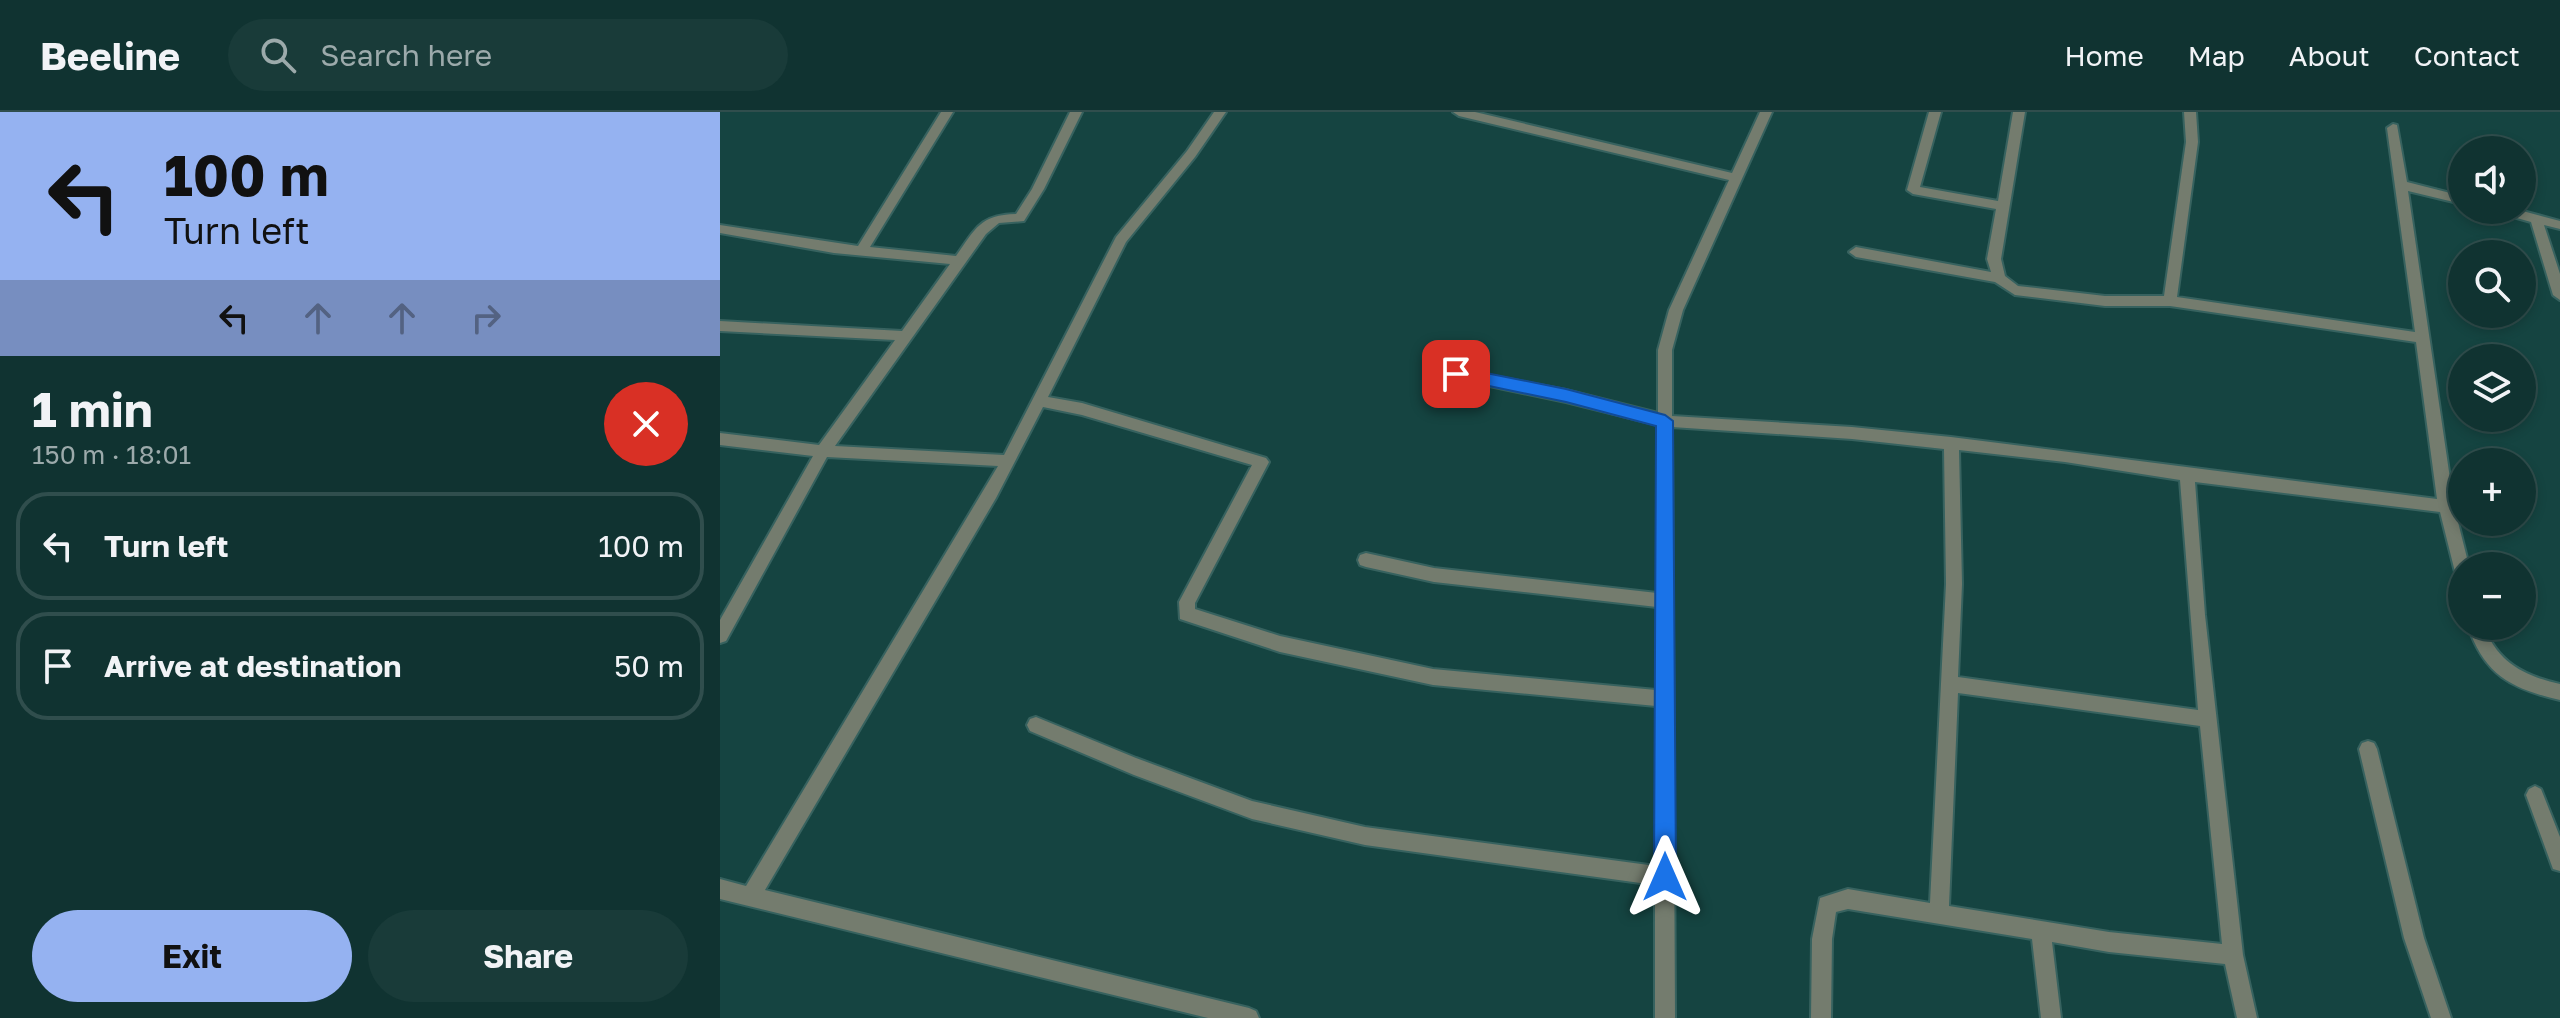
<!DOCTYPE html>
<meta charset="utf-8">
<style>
:root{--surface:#103331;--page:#193b39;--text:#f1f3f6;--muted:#9caaab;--line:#304e4d;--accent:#95b2f1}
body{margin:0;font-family:"Golos Text",sans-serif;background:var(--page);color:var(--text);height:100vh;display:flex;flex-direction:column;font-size:30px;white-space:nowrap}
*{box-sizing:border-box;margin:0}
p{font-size:26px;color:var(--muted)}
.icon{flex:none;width:44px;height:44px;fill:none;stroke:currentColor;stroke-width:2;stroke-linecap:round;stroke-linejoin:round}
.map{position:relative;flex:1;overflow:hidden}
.details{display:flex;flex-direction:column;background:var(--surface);width:720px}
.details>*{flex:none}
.hud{background:#95b2f1;color:#111;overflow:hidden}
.controls{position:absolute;left:1728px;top:24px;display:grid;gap:16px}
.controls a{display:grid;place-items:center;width:88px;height:88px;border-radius:50%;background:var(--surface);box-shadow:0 4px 12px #0003,0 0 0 2px var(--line);font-size:40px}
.pin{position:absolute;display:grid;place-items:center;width:68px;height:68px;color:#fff;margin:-34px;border-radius:16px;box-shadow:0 4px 12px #0006}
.me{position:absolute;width:88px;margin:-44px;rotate:0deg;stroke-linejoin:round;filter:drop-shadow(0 0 6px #0008)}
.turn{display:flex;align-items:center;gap:28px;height:168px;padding:0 32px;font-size:36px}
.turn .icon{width:104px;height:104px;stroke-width:2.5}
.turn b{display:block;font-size:56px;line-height:68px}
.lanes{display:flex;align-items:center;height:76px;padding:0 32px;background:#0003;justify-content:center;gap:40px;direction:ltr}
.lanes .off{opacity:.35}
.round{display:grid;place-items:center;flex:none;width:84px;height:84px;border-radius:42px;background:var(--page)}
.overview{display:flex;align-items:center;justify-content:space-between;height:136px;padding:0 32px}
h1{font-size:48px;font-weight:700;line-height:60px}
.action{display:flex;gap:16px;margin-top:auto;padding:16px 32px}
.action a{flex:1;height:92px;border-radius:48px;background:var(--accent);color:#111;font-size:32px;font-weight:700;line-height:92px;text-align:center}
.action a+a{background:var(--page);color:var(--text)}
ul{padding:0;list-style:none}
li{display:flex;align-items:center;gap:24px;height:108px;margin:0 16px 12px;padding:0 16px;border:4px solid var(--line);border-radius:32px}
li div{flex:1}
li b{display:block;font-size:30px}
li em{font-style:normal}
header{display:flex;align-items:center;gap:48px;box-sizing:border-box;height:112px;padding:0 40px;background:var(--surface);border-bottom:2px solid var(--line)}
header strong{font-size:38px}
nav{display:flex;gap:44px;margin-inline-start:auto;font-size:28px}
.search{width:560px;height:72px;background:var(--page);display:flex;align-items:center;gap:20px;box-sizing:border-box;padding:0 28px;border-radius:44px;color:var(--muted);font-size:30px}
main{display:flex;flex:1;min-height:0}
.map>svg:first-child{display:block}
</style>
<header>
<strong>Beeline</strong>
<div class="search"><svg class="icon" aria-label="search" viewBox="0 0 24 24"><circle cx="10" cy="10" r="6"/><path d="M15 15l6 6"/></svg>Search here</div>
<nav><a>Home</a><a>Map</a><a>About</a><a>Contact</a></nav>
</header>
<main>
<section class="details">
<div class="hud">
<div class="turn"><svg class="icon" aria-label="left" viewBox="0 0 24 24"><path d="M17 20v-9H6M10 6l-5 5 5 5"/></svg><div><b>100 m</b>Turn left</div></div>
<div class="lanes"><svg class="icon" aria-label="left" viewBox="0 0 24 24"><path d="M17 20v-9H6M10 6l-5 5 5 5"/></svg><svg class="icon off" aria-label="ahead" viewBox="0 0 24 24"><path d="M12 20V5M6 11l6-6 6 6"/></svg><svg class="icon off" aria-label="ahead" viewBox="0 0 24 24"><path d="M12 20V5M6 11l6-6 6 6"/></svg><svg class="icon off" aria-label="right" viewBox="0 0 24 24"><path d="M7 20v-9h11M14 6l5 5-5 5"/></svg></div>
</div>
<div class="overview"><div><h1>1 min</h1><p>150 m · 18:01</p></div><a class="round" style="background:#d93025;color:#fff"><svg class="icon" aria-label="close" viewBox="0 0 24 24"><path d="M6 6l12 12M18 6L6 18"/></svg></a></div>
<ul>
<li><svg class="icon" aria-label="left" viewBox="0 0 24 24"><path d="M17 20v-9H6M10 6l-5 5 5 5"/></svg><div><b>Turn left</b></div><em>100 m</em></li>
<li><svg class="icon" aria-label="arrive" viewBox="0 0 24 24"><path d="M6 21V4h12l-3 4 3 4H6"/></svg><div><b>Arrive at destination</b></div><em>50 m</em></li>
</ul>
<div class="action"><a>Exit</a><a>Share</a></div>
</section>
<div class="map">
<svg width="1840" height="906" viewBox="0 0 1840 906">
<rect width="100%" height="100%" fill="#154441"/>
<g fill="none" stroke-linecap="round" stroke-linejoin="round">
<g stroke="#37625f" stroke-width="4">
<path id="street" d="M 221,0 L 233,0 L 150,135 L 236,144 C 256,116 260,103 296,102 L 312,77 L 350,0 L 362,0 L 324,77 L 304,109 L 279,111 L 266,122 L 115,334 L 284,343 L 396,125 L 467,39 L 494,0 L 506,0 L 475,45 L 406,130 L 328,285 L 362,291 L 546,346 L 549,350 L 475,491 L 475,497 L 560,524 L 713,557 L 936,578 L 937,495 L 714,470 L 646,455 L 640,453 L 638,448 L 640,443 L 646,441 L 714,456 L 937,481 L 938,313 L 846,290 L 736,267 L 729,262 L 736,257 L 846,278 L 938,301 L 938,238 L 949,198 L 1009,68 L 739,4 L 733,0 L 755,0 L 1012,61 L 1040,0 L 1052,0 L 963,198 L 952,238 L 952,304 L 1132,315 L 1231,325 L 1717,387 L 1696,230 L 1450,194 L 1385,194 L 1295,183 L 1275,170 L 1136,145 L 1129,140 L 1136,135 L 1271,160 L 1267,147 L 1276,97 L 1193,82 L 1187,78 L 1209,0 L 1221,0 L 1200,75 L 1278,89 L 1293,0 L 1305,0 L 1281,147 L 1285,164 L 1298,174 L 1385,184 L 1444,184 L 1466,30 L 1464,0 L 1476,0 L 1478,30 L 1457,185 L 1695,220 L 1667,16 L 1673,12 L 1677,13 L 1687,70 L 1742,84 L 1742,92 L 1688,79 L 1734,394 L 1749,454 L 1742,454 L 1742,466 L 1736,464 L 1720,400 L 1475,370 L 1485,503 L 1523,843 L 1537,906 L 1517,906 L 1505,852 L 1389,840 L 1332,830 L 1341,906 L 1321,906 L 1312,827 L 1128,797 L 1116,800 L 1112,827 L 1111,906 L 1091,906 L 1092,827 L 1100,786 L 1128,777 L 1210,791 L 1226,472 L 1224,337 L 1132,327 L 952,315 L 955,906 L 935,906 L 935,773 L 645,733 L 532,707 L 414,663 L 310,619 L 307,613 L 310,607 L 316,605 L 416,646 L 532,689 L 645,715 L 936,754 L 936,594 L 713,573 L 560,540 L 460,507 L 459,490 L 532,353 L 362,303 L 323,295 L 276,386 L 45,778 L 529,896 L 536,899 L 539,906 L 488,906 L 0,787 L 0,767 L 26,774 L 278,354 L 107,345 L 6,529 L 0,531 L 0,508 L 93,344 L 0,333 L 0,321 L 99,333 L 175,228 L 0,219 L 0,209 L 182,219 L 230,152 L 114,141 L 0,121 L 0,113 L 138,134 ZM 1239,338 L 1345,350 L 1460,368 L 1478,598 L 1238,565 L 1242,472 ZM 1238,581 L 1480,614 L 1502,832 L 1389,820 L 1229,794 Z
M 1777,98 L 1799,98 L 1840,109 L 1840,117 L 1824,113 L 1840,162 L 1840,188 L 1833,183 L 1811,110 L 1779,101 Z
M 1748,514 L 1764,514 C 1777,550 1804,564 1840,572 L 1840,588 C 1792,577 1764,563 1748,514 Z
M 1648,629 L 1654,631 L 1657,637 L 1704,826 L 1731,906 L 1711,906 L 1684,826 L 1639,637 L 1642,631 Z
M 1815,674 L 1821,677 L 1840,725 L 1840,759 L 1833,757 L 1806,683 L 1809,677 Z"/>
</g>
<use href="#street" fill="#747c6e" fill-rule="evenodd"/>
</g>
<path fill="#1a73e8" stroke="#114b97" stroke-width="2" d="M 736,255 L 846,277 L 945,303 L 953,309 L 956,765 L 953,773 L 945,776 L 938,773 L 934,765 L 936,314 L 846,290 L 731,266 L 728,262 Z"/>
</svg>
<div class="controls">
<a><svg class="icon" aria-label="sound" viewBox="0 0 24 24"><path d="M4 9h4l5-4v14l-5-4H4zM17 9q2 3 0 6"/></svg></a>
<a><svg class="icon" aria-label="search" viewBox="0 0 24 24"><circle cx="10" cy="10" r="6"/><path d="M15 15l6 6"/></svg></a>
<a><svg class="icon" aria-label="layers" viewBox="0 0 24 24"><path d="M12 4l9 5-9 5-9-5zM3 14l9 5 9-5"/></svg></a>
<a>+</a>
<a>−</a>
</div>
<div class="pin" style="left:736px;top:262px;background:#d93025"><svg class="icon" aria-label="arrive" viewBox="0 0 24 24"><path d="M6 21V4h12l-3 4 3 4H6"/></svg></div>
<svg class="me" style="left:945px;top:765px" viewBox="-20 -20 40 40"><path d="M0-17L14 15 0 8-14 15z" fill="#1a73e8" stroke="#fff" stroke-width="4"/></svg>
</div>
</main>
